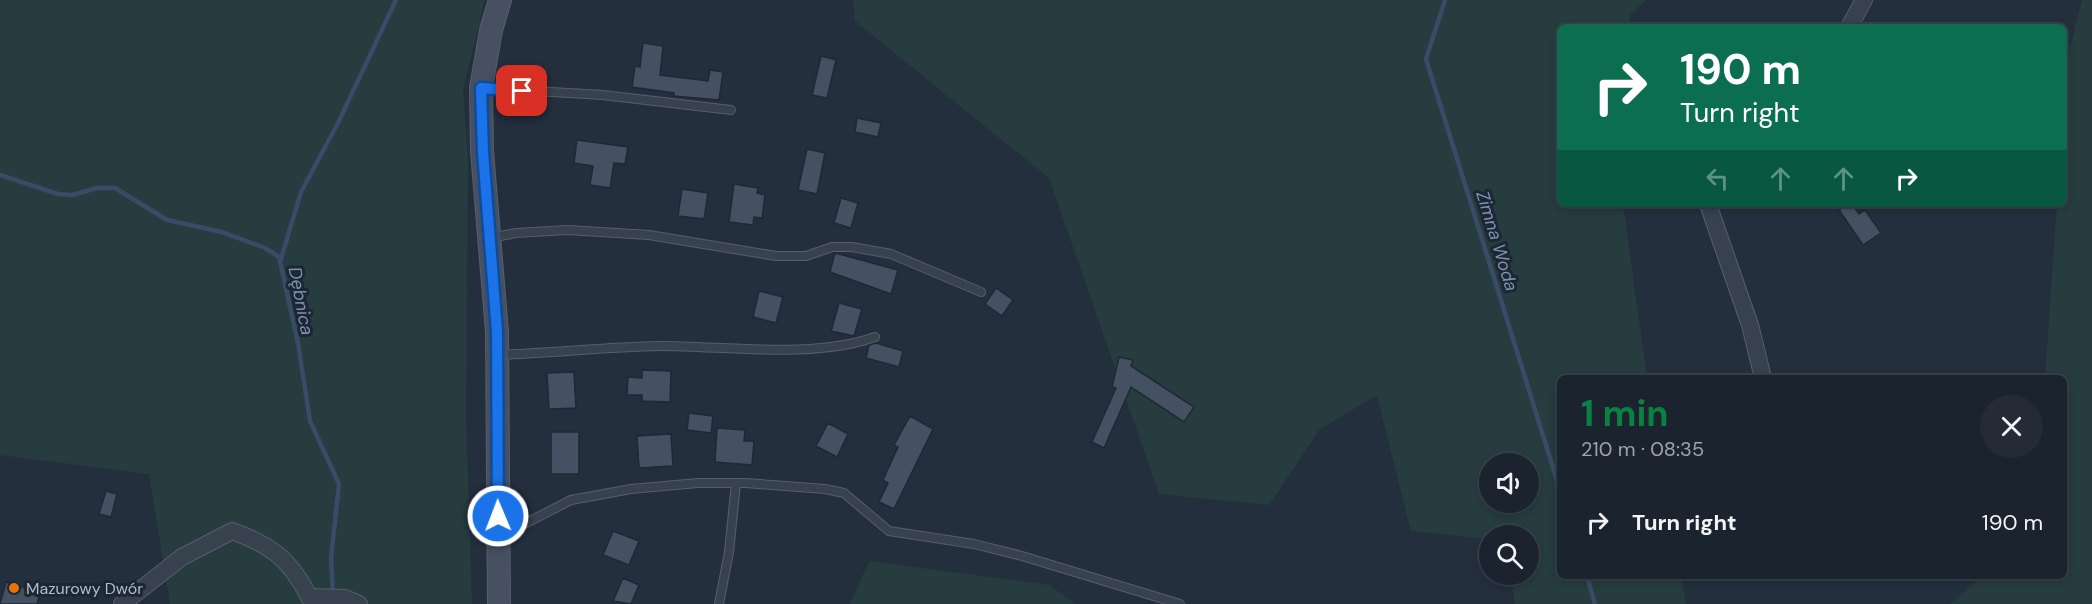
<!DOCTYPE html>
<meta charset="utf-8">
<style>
:root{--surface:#1b232e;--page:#242b36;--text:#f1f3f6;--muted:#a0a4aa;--line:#39404a;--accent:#0b8043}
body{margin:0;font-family:"DM Sans",sans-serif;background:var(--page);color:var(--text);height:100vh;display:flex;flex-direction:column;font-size:22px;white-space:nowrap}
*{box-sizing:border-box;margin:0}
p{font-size:20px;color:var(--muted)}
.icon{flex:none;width:33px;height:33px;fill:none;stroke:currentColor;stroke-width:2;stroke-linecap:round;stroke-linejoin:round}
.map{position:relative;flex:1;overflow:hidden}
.details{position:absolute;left:1557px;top:375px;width:510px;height:204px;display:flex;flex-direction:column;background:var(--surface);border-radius:9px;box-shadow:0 3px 9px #0003,0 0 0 2px var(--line)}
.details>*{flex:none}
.banner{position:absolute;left:1557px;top:24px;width:510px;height:183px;border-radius:9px;box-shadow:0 3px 9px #0003,0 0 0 2px var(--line);background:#0b6e4f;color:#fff;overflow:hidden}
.controls{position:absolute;left:1479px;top:453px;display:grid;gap:12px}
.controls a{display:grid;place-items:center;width:60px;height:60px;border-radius:50%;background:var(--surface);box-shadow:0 3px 9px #0003,0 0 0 2px var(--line);font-size:30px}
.pin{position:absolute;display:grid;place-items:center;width:51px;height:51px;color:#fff;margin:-26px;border-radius:12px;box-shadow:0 3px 9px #0006}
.me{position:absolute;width:66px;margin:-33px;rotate:359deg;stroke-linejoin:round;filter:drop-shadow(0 0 4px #0008)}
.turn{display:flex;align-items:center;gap:21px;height:126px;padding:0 24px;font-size:27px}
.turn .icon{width:78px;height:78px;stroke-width:2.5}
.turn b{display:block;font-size:42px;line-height:51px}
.lanes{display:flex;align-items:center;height:57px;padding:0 24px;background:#0003;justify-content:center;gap:30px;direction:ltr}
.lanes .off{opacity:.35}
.round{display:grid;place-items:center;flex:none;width:63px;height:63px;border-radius:32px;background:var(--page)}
.overview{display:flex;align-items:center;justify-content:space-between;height:102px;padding:0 24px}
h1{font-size:36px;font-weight:700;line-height:45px;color:var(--accent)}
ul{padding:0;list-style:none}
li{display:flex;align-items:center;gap:18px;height:90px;padding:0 24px}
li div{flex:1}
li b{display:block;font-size:22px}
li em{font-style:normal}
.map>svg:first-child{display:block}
</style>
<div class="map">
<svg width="2092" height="604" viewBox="0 0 2092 604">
<rect width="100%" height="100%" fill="#242f3e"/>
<path fill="#263c3f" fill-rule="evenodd" d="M 0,0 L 485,0 L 463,89 L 468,157 L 466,417 L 472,604 L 170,604 L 149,474 L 0,455 Z
M 853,0 L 1646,0 L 1630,15 L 1629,27 L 1560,27 L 1560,204 L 1623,204 L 1647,378 L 1560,378 L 1560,576 L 1681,576 L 1686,604 L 1515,604 L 1511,575 L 1528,574 L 1528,536 L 1490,536 L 1489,539 L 1411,531 L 1377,395 L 1319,430 L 1269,505 L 1159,494 L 1049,178 L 855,21 ZM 1490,464 L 1528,464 L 1528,502 L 1490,502 Z
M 2082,0 L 2092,0 L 2092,604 L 1950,604 L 1982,576 L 2064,576 L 2064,378 L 2045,378 L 2057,204 L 2064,204 L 2066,63 Z
M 869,561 L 1049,585 L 1076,604 L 850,604 Z"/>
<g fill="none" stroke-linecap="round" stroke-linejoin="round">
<path stroke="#394c67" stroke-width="4.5" d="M 1445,0 L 1426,59 L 1560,490
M 0,175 L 58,194 L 72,195 L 97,188 L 115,188 L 167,220 L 222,232 L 265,248 L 279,257 L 298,343 L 310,421 L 339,484 L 331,558 L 333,595
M 281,259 L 301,192 L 338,123 L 396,0
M 1587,576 L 1595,604"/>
</g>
<path fill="#455162" stroke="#1f2835" stroke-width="1.5" d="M 643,43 L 663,46 L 660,75 L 708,81 L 710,70 L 723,72 L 719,100 L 674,96 L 674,93 L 632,87 L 635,66 L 640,67 Z
M 821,56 L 836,60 L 827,98 L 812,95 Z
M 857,118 L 881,123 L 878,137 L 855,132 Z
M 577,140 L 628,147 L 625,164 L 614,163 L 610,188 L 590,185 L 593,166 L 574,163 Z
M 807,149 L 825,153 L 817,194 L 798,190 Z
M 734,184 L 758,188 L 757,193 L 765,195 L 762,218 L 754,217 L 753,225 L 729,222 Z
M 682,189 L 708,193 L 704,219 L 678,216 Z
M 841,198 L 858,203 L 851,228 L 834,223 Z
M 1849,204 L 1852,204 L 1859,214 L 1865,210 L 1881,233 L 1863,245 L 1839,210 Z
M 835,253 L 898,270 L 891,294 L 830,272 Z
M 996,288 L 1013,300 L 1002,316 L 985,304 Z
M 759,291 L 783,297 L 776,323 L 753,317 Z
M 839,303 L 862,309 L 854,336 L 831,331 Z
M 876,343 L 903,351 L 899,367 L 866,358 L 869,345 Z
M 1119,357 L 1133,360 L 1131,366 L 1194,407 L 1184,422 L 1131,387 L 1104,448 L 1092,442 L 1116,388 L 1112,387 Z
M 642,370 L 671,371 L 670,402 L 642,401 L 642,395 L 627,395 L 628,377 L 642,378 Z
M 574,372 L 576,408 L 549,409 L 547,373 Z
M 689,413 L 713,416 L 711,433 L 687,430 Z
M 910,416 L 933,429 L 894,509 L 879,502 L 888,483 L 883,480 L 898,447 L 894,445 Z
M 828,423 L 848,434 L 837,457 L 816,446 Z
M 717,428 L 745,430 L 744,441 L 754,441 L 752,465 L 715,462 Z
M 551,432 L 579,432 L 579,474 L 551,474 Z
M 671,434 L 673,466 L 639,468 L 637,436 Z
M 106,491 L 117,494 L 111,517 L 99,514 Z
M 613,531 L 639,541 L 629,565 L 603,555 Z
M 623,578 L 639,585 L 631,604 L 613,601 Z
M 6,582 L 40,593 L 37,604 L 0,604 Z"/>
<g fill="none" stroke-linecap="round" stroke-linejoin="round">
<g stroke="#565f6c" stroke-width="10">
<path id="lane" d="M 484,88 L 603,95 L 731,110
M 490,238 L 516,233 L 568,230 L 649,235 L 776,256 L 806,256 L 832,247 L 852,247 L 891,254 L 981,292
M 499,355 C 553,353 606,347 660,346 C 726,346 813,359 875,337
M 501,536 L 571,500 L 631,489 L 698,483 L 746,483 L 825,489 L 844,493 L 889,531 L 974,544 L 1022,556 L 1180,604
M 719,604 L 729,552 L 736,483"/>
</g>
<g stroke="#565f6c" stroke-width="18">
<path id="street" d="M 1849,27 L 1864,0
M 1708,204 L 1750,325 L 1763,378
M 122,604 L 182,557 L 232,531 C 271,545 290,559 309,597 L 345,598 L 359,604"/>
</g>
<g stroke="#565f6c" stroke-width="24">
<path id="secondary" d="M 499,604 L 497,332 L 482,151 L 481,88 L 491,30 L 500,0"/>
</g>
<use href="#lane" stroke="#38414e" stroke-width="8"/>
<use href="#street" stroke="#38414e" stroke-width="16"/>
<use href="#secondary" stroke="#465061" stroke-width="22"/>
</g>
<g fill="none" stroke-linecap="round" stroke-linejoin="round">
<g stroke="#114b97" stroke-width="15">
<path id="route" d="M 498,516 L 497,332 L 483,152 L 481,88 L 522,91"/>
</g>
<use href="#route" stroke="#1a73e8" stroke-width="10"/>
</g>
<circle fill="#e8710a" stroke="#1d2633" stroke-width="2" cx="14" cy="588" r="6"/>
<g text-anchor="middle" stroke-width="6" stroke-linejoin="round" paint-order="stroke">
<g font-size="16" fill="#b4bcc9" stroke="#1d2633" text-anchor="start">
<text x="26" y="594">Mazurowy Dwór</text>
</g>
<g font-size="18" font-style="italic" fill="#7c92b1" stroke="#1d2633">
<text transform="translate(1497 241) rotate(73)" y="6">Zimna Woda</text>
<text transform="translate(301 301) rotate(79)" y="6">Dębnica</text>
</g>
</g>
</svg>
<div class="controls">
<a><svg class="icon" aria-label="sound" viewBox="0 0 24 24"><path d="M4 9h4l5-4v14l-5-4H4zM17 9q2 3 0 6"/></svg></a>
<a><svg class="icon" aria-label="search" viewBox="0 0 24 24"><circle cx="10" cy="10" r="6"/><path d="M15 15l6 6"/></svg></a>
</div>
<div class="pin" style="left:522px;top:91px;background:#d93025"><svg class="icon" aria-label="arrive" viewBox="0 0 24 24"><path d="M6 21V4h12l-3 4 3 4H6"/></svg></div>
<svg class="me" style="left:498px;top:516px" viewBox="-20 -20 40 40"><circle r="17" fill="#1a73e8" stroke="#fff" stroke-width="3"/><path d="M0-11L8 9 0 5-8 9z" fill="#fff"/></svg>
<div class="banner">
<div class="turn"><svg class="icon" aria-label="right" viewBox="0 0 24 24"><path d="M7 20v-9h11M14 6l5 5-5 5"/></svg><div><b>190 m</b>Turn right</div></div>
<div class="lanes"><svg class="icon off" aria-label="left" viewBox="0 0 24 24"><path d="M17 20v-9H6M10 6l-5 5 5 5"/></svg><svg class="icon off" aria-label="ahead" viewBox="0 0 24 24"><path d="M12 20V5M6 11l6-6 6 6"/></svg><svg class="icon off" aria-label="ahead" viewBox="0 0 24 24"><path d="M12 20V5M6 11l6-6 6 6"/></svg><svg class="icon" aria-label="right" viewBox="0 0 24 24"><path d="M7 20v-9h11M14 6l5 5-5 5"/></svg></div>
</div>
<section class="details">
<div class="overview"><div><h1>1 min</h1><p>210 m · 08:35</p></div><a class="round"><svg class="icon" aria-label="close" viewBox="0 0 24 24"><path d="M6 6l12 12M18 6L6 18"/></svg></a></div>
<ul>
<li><svg class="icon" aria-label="right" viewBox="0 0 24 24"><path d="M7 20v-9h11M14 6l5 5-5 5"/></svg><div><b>Turn right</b></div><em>190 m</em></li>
</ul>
</section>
</div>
